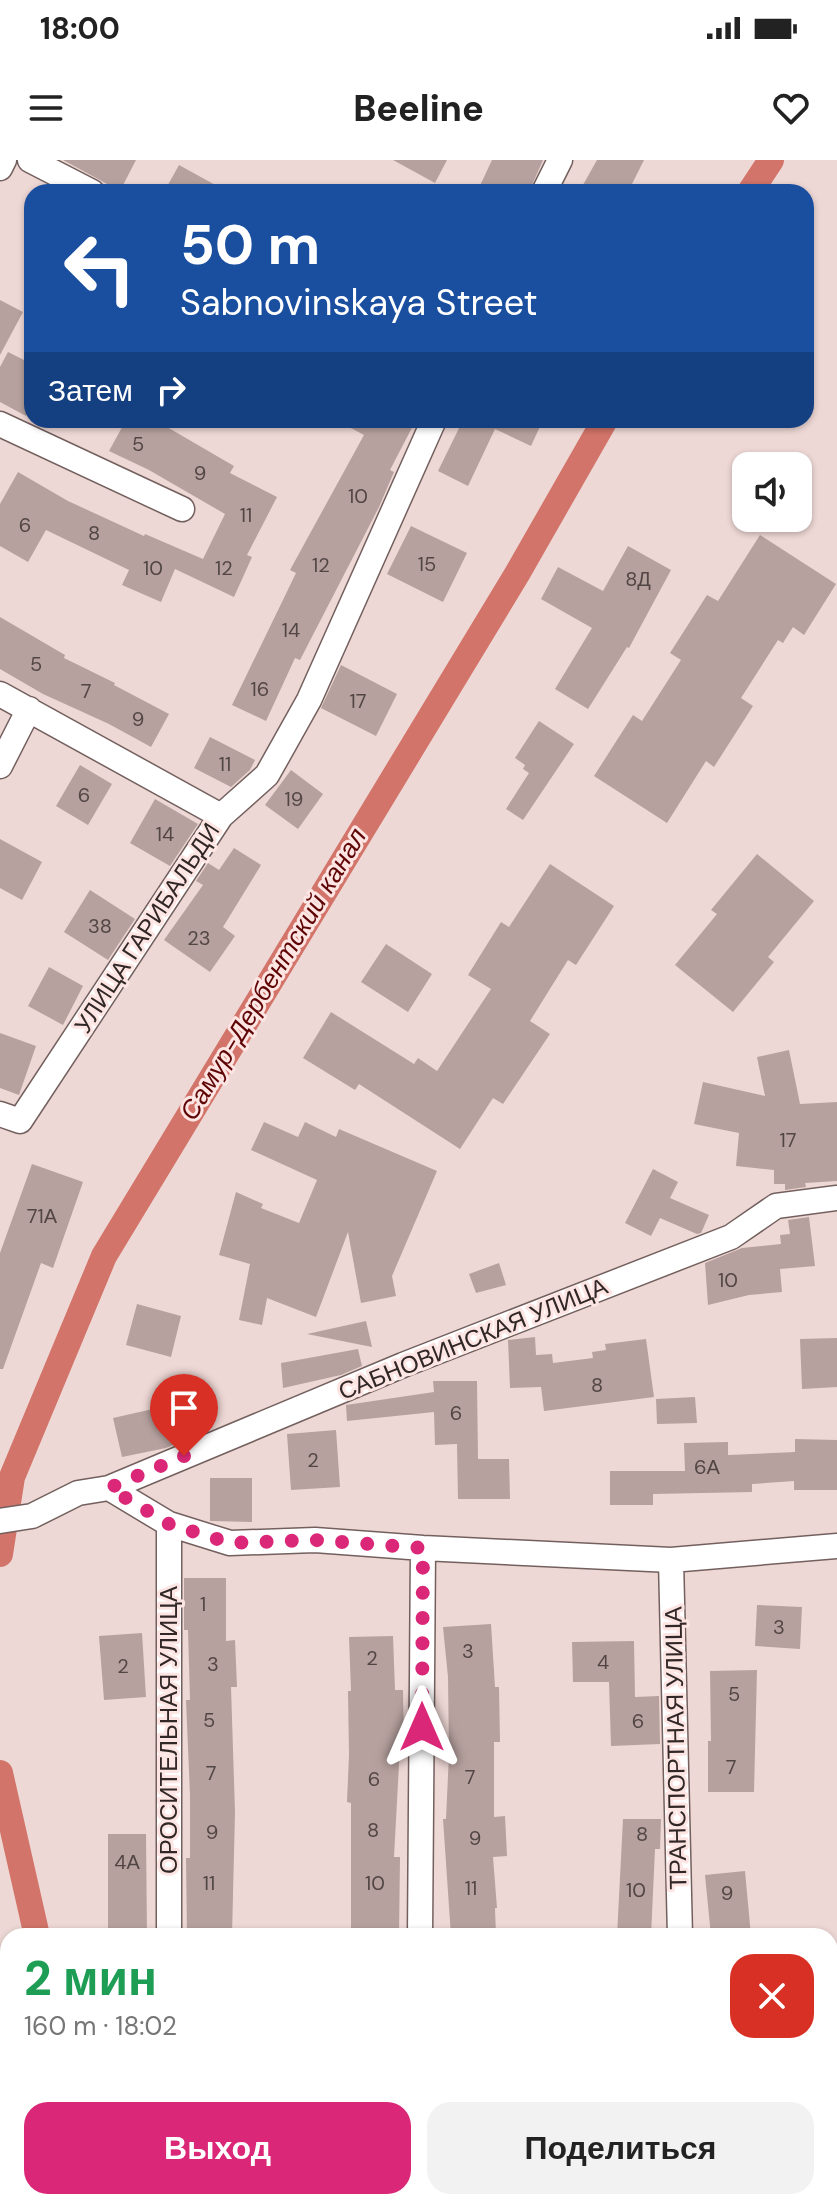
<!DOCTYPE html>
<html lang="ru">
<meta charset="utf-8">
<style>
:root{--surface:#fff;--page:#f2f2f2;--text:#222;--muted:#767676;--accent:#db2777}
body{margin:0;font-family:"DM Sans",sans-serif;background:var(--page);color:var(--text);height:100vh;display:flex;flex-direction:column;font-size:30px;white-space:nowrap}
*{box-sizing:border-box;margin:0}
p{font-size:26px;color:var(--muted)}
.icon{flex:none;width:44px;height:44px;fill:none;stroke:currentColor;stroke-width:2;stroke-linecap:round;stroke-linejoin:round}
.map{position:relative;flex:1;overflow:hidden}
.panel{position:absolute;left:0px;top:1768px;width:838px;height:282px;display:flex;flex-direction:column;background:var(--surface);border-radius:24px 24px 0 0;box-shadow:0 2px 6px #0004}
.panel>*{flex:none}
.top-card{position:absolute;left:24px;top:24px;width:790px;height:244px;border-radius:24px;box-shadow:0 2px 6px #0004;background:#1a4fa0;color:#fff;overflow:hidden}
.fabs{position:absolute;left:732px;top:292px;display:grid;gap:16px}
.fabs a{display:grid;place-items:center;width:80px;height:80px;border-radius:16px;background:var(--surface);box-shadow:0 2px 6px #0004;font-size:40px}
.pin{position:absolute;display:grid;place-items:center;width:68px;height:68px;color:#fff;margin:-82px -34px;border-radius:50% 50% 50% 0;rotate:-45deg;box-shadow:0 0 8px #0007}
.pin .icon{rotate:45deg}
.me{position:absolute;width:88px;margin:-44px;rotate:0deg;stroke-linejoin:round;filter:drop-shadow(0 0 6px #0008)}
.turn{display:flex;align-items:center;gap:28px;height:168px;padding:0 24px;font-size:36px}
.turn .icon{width:104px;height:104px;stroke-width:2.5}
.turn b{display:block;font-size:56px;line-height:68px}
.then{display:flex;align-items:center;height:76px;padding:0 24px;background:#0003;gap:16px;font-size:30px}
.round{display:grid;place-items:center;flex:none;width:84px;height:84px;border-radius:24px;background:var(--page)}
.head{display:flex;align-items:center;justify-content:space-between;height:136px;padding:0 24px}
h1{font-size:48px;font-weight:800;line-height:60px;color:#1e9e55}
.action{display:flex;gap:16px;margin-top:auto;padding:16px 24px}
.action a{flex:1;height:92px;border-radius:24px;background:var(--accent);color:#fff;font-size:32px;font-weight:800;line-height:92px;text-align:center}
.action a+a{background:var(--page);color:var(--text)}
.status{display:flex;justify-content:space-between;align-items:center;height:56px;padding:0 40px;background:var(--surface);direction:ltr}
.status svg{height:22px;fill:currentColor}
header{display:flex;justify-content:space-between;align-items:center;height:104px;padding:0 24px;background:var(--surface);font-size:36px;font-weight:800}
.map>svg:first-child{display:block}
</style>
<div class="status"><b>18:00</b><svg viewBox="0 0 49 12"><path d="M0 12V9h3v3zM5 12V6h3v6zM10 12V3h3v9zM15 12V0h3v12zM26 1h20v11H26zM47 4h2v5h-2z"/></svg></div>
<header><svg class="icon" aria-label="menu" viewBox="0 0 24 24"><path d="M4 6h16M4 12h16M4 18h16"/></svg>Beeline<svg class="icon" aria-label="heart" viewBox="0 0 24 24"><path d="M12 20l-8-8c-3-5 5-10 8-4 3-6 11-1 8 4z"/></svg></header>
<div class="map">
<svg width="837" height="2049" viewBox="0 0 837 2049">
<rect width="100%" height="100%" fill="#eed8d5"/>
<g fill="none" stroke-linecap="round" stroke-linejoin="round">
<path stroke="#d27469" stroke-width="26" d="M 750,32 L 771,0
M 0,1394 L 12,1317 L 104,1096 L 517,414 L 605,260
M 0,1613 L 37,1776
M 43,2049 L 44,2042"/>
</g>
<path fill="#b6a19e" d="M 63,0 L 136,0 L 120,31 Z
M 393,0 L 447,0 L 435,23 Z
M 492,0 L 543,0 L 529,32 L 477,32 Z
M 597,0 L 644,0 L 628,32 L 579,32 Z
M 179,5 L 228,32 L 164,32 Z
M 0,140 L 23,152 L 0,195 Z
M 8,192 L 32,204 L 32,246 L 26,256 L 0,242 L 0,207 Z
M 126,260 L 155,260 L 234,306 L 230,313 L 277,337 L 247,395 L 252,397 L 234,437 L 175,409 L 161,442 L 122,425 L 129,410 L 46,370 L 28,402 L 0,386 L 0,344 L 18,312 L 68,341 L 144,376 L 145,374 L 203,399 L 225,354 L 149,310 L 109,291 Z
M 336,260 L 416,260 L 390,310 L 394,312 L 379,347 L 300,500 L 295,498 L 266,561 L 232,545 L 296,413 L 290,410 L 364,275 Z
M 463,260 L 543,260 L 531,286 L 495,269 L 468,326 L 438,311 Z
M 411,366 L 467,393 L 443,442 L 387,414 Z
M 760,375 L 836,424 L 804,475 L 793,467 L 783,483 L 778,480 L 741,538 L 753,546 L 714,607 L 706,601 L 667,663 L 594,616 L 633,555 L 642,561 L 681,500 L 670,493 L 707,435 L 718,441 Z
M 628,386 L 671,410 L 629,488 L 627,487 L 588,549 L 555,529 L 592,468 L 541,439 L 558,407 L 603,431 Z
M 0,457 L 65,495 L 64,498 L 115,523 L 114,525 L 169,554 L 151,587 L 109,564 L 43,534 L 0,509 Z
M 341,505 L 397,534 L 376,576 L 321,548 Z
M 539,561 L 574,584 L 523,660 L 506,649 L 529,613 L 523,609 L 525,605 L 515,598 Z
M 210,577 L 255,600 L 250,610 L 231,627 L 194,608 Z
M 80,605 L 112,624 L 88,665 L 56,646 Z
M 291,610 L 323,634 L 298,669 L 265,645 Z
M 155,639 L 198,664 L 170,706 L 130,683 Z
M 0,679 L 42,702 L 22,740 L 0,728 Z
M 234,688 L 261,705 L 223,767 L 235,776 L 210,812 L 164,780 L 203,725 L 196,721 L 208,703 L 219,710 Z
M 757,694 L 814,741 L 768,797 L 774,802 L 733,852 L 675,805 L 717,754 L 711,750 Z
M 550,704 L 614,746 L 576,805 L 568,800 L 530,861 L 550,874 L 503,944 L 493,938 L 460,989 L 359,924 L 355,930 L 303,898 L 331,852 L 414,904 L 418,898 L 437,911 L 491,829 L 468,815 L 501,762 L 509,767 Z
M 90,730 L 135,759 L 108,800 L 64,772 Z
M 386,784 L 432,814 L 408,852 L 361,822 Z
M 49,807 L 83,826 L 63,865 L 28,846 Z
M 0,873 L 36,886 L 19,935 L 0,928 Z
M 789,890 L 800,944 L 837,942 L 837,1021 L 805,1023 L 806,1027 L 785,1030 L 785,1024 L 774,1024 L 774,1010 L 736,1006 L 739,973 L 694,964 L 703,922 L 765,936 L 757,897 Z
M 264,962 L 298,977 L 305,962 L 336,977 L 339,969 L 437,1011 L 392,1116 L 396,1136 L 361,1143 L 348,1072 L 316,1157 L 267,1138 L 262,1165 L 239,1160 L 250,1104 L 219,1095 L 236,1032 L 263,1044 L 261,1048 L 299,1063 L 317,1020 L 251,990 Z
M 32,1004 L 83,1022 L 53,1108 L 41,1103 L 3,1209 L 0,1209 L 0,1093 Z
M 653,1009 L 678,1022 L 670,1038 L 709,1055 L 701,1073 L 697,1074 L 660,1058 L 651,1076 L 625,1063 Z
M 809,1057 L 815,1106 L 780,1109 L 782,1132 L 749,1135 L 708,1145 L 705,1103 L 742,1088 L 781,1084 L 780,1075 L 790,1074 L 788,1060 Z
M 499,1103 L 506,1125 L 476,1133 L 469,1114 Z
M 137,1144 L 181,1156 L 171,1197 L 126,1185 Z
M 366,1161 L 372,1187 L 307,1174 Z
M 535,1177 L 536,1195 L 552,1194 L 553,1203 L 593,1198 L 592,1192 L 606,1190 L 605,1184 L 646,1179 L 654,1237 L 544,1251 L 541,1227 L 510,1228 L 508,1180 Z
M 837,1178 L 837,1227 L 802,1229 L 800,1179 Z
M 358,1189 L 362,1206 L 341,1215 L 283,1228 L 281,1203 Z
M 433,1221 L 477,1221 L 478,1299 L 509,1299 L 510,1339 L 458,1339 L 457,1284 L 435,1285 L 434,1252 L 347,1261 L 346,1245 L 434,1232 Z
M 695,1237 L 697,1263 L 657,1264 L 656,1239 Z
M 175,1244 L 183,1281 L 166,1288 L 122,1297 L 113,1258 Z
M 336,1270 L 340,1327 L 291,1330 L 287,1274 Z
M 795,1279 L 837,1280 L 837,1330 L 794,1330 L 794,1321 L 752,1324 L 752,1332 L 653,1334 L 653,1345 L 610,1345 L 610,1311 L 685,1311 L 684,1283 L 728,1282 L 728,1295 L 795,1292 Z
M 210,1318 L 252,1318 L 252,1362 L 210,1361 Z
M 184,1418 L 226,1418 L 226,1481 L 235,1480 L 237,1527 L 231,1527 L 235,1652 L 232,1776 L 187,1776 L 186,1698 L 190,1698 L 190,1635 L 186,1540 L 190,1540 L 188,1470 L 184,1470 Z
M 757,1445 L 802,1447 L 800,1489 L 755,1486 Z
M 491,1464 L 495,1527 L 499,1527 L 500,1582 L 494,1582 L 494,1657 L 505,1656 L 507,1696 L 493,1697 L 497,1748 L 495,1748 L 496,1776 L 451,1776 L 443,1659 L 446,1659 L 449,1594 L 448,1517 L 443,1467 Z
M 142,1473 L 146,1537 L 104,1540 L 99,1476 Z
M 393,1476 L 395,1530 L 403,1530 L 404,1586 L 400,1586 L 394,1697 L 400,1697 L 399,1776 L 351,1776 L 351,1643 L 347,1642 L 349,1595 L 348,1531 L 351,1531 L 349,1477 Z
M 634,1481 L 635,1537 L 659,1536 L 660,1584 L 611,1586 L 609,1522 L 573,1522 L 572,1482 Z
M 757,1510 L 754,1632 L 708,1632 L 708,1581 L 711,1581 L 710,1511 Z
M 623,1659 L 661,1659 L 660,1689 L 655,1689 L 651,1776 L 617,1776 Z
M 108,1674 L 146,1674 L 147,1776 L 108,1776 Z
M 745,1711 L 751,1776 L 711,1776 L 705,1715 Z"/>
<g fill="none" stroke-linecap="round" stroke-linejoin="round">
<g stroke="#73605e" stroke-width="27">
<path id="street" d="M 30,0 L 92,32
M 0,8 L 4,0
M 544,32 L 560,0
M 0,264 L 182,349
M 0,534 L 221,656
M 0,606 L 29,549
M 0,954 L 20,961 L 221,656 L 267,615 L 309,540 L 434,260
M 109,1328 L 403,1205 L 731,1077 L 776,1046 L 837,1038
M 0,1361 L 32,1356 L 78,1333 L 109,1328 L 169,1364 L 230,1383 L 315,1380 L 423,1388 L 671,1400 L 837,1386
M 169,1364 L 169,1776
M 671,1400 L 680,1776
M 420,1776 L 423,1388
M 358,2049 L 363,2042"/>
</g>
<use href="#street" stroke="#fff" stroke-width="24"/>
</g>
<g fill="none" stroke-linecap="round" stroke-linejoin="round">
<path stroke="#db2777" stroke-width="14" stroke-dasharray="0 25.2" d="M 184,1296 L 109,1328 L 169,1364 L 230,1383 L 315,1380 L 423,1388 L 422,1567"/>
</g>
<g text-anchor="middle" stroke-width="6" stroke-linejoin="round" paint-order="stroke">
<g font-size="20" fill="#524644">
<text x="138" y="291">5</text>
<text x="200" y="320">9</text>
<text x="358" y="343">10</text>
<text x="246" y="362">11</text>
<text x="25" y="372">6</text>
<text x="94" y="380">8</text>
<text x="427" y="411">15</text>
<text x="321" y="412">12</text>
<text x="153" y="415">10</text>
<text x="224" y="415">12</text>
<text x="638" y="426">8Д</text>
<text x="291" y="477">14</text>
<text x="36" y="511">5</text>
<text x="260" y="536">16</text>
<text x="86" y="538">7</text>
<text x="358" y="548">17</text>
<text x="138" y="566">9</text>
<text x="225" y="611">11</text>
<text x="84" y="642">6</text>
<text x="294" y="646">19</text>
<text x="165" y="681">14</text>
<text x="100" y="773">38</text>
<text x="199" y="785">23</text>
<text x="788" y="987">17</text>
<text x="42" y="1063">71А</text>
<text x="728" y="1127">10</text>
<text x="597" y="1232">8</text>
<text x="456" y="1260">6</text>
<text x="313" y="1307">2</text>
<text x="707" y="1314">6А</text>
<text x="203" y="1451">1</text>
<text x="779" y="1474">3</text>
<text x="468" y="1498">3</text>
<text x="372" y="1505">2</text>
<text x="603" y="1509">4</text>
<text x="213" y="1511">3</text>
<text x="123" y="1513">2</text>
<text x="734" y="1541">5</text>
<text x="209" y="1567">5</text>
<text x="638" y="1568">6</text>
<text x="731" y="1614">7</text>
<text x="211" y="1620">7</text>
<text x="470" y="1624">7</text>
<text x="374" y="1626">6</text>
<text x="373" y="1677">8</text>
<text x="212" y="1679">9</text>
<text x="642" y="1681">8</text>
<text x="475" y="1685">9</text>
<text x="127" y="1709">4А</text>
<text x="209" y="1730">11</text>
<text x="375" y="1730">10</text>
<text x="471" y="1735">11</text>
<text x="636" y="1737">10</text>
<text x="727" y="1740">9</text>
</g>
<g font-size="24" fill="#302726" stroke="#fce5e2">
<text transform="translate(147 768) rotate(-57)" y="8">УЛИЦА ГАРИБАЛЬДИ</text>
<text transform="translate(473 1179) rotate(-22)" y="8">САБНОВИНСКАЯ УЛИЦА</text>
<text transform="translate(169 1570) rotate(-90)" y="8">ОРОСИТЕЛЬНАЯ УЛИЦА</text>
<text transform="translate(676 1588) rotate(-91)" y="8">ТРАНСПОРТНАЯ УЛИЦА</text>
</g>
<g font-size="26" font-style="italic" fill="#5f0506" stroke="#fce5e2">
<text transform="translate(273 814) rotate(-59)" y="9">Самур-Дербентский канал</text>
</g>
</g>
</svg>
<div class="fabs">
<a><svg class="icon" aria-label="sound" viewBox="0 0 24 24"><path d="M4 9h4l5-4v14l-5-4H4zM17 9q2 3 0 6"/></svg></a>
</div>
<div class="pin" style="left:184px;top:1296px;background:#d93025"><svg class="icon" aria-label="arrive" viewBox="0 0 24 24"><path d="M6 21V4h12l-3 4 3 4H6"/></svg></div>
<svg class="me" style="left:422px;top:1567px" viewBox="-20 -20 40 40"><path d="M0-17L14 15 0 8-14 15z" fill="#db2777" stroke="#fff" stroke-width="4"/></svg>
<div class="top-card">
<div class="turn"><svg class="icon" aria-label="left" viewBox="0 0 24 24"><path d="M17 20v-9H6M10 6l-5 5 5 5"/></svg><div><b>50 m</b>Sabnovinskaya Street</div></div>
<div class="then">Затем<svg class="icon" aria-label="right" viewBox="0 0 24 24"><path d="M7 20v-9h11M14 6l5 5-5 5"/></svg></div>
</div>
<section class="panel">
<div class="head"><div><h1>2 мин</h1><p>160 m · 18:02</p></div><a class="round" style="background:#d93025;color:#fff"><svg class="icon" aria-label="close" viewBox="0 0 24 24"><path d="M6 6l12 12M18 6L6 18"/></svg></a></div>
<div class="action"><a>Выход</a><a>Поделиться</a></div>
</section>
</div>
